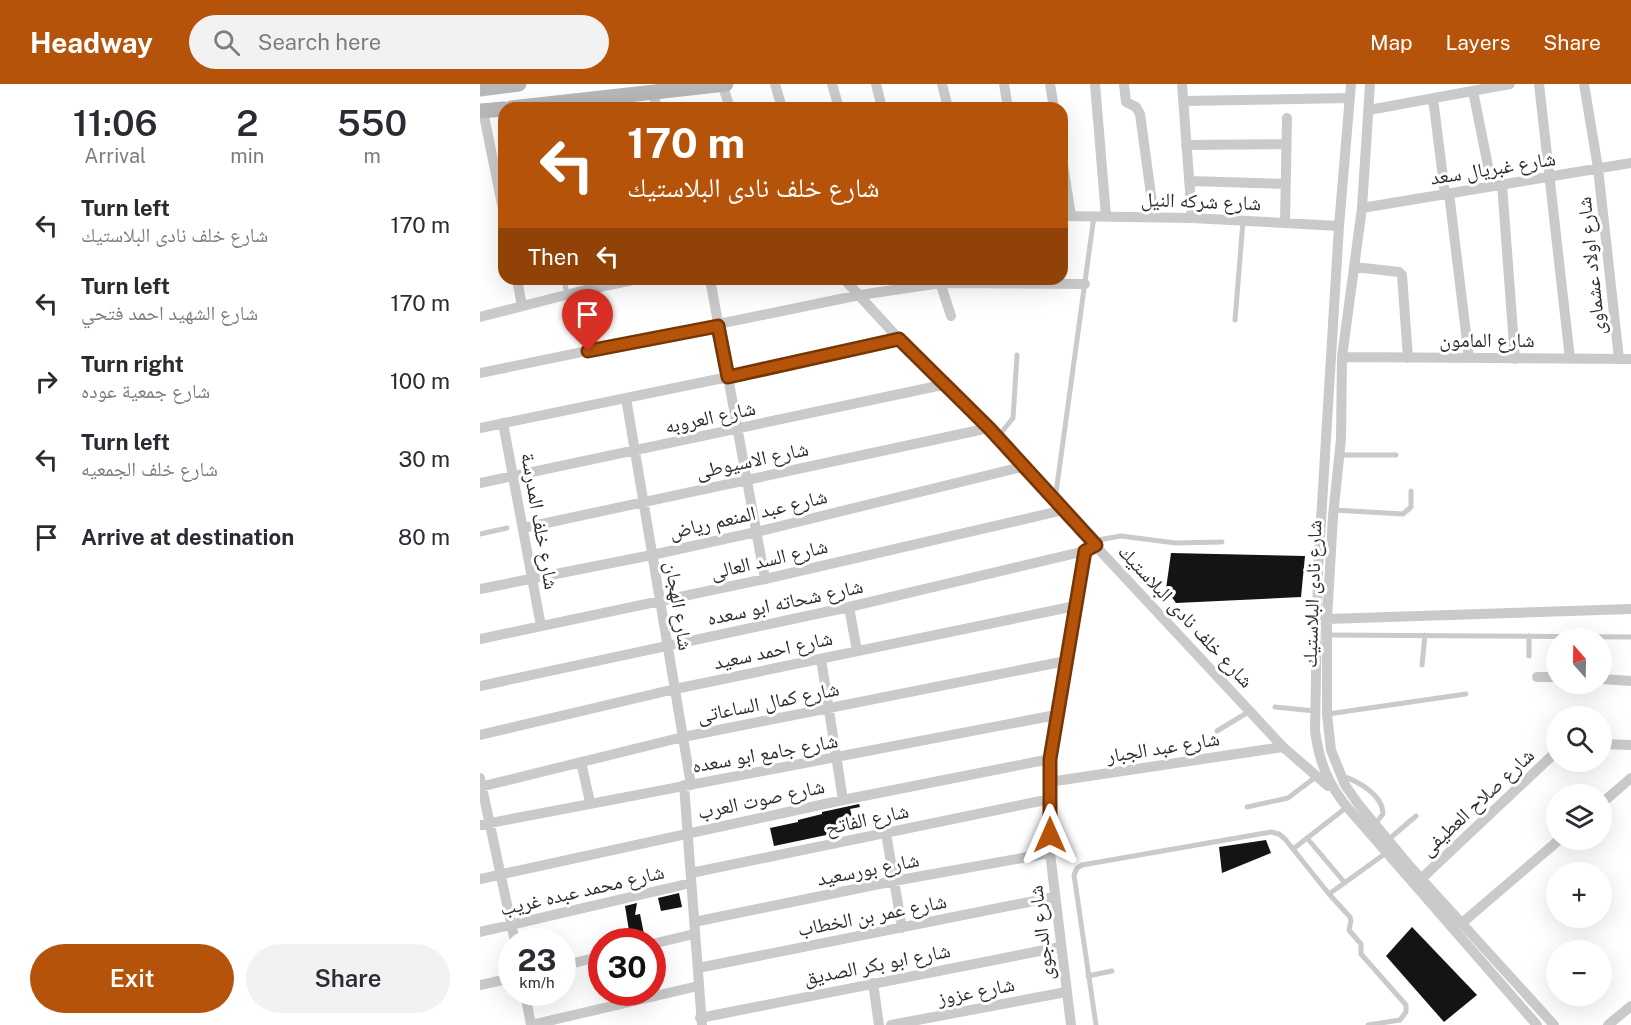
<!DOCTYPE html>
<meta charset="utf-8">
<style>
:root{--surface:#fff;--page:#f2f2f3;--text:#2b2b33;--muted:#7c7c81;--accent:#b45309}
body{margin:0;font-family:"Public Sans","Noto Naskh Arabic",sans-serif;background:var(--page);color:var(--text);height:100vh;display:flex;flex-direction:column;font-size:22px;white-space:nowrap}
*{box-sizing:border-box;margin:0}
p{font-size:20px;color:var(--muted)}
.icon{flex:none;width:33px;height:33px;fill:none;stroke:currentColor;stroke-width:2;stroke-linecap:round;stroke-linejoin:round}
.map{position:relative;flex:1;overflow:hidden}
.sheet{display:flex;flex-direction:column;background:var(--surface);width:480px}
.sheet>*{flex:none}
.top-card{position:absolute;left:18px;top:18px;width:570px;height:183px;border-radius:18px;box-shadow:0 6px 24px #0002;background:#b45309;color:#fff;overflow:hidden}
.needle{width:39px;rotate:340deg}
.tools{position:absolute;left:1066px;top:544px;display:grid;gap:12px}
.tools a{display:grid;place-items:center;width:66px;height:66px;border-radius:50%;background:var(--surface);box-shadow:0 6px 24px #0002;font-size:30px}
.speed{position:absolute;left:18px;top:844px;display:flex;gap:12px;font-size:30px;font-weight:700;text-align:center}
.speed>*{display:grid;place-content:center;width:78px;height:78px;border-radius:50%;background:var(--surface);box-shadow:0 6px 24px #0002;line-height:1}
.speed small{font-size:15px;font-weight:400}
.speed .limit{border:9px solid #d22;background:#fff;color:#111}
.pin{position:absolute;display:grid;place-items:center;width:51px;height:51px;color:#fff;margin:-62px -26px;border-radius:50% 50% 50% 0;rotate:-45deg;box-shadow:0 0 6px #0007}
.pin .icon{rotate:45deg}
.me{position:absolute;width:66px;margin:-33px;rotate:0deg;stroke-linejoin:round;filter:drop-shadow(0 0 4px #0008)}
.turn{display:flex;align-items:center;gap:21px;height:126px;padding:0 30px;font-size:27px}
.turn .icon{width:78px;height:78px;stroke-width:2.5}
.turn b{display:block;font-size:42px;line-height:51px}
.then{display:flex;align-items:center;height:57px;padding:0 30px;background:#0003;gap:12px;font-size:22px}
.eta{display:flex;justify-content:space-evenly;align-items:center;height:102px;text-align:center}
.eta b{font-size:36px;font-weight:600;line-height:42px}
.cta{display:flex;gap:12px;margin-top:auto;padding:12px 30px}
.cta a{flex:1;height:69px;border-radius:36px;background:var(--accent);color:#fff;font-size:24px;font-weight:600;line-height:69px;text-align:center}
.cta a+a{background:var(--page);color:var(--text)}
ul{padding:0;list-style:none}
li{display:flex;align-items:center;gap:18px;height:78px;padding:0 30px}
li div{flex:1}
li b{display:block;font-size:22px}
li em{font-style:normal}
header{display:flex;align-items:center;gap:36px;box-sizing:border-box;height:84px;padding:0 30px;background:var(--accent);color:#fff}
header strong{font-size:28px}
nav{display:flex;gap:33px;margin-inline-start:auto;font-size:21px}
.search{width:420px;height:54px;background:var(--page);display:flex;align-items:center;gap:15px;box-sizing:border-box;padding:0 21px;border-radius:33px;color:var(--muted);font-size:22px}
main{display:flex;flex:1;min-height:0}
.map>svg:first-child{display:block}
</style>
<header>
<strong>Headway</strong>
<div class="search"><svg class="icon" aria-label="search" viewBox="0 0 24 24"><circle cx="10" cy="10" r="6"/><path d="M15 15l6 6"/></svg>Search here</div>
<nav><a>Map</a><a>Layers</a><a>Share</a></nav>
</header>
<main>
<section class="sheet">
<div class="eta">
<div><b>11:06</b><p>Arrival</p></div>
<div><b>2</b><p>min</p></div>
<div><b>550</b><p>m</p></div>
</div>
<ul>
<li><svg class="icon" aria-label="left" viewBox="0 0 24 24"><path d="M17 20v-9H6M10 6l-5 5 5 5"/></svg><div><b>Turn left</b><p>شارع خلف نادى البلاستيك</p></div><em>170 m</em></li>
<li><svg class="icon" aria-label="left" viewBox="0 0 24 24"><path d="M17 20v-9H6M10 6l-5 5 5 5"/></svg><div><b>Turn left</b><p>شارع الشهيد احمد فتحي</p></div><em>170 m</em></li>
<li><svg class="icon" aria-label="right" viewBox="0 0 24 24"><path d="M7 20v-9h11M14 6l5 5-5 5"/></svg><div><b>Turn right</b><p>شارع جمعية عوده</p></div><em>100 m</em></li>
<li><svg class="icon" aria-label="left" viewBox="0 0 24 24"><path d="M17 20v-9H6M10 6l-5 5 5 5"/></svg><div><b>Turn left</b><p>شارع خلف الجمعيه</p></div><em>30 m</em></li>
<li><svg class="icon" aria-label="arrive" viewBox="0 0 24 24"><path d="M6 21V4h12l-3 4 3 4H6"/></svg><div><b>Arrive at destination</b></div><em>80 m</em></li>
</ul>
<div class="cta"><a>Exit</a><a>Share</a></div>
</section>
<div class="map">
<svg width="1151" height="941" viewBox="0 0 1151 941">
<rect width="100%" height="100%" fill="#fff"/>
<path fill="#141414" d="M 691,469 L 825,472 L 821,513 L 696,519 L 686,505 Z
M 379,720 L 380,723 L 370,725 L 375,745 L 294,762 L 290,744 L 318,738 L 318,736 L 342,730 L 342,728 Z
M 786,756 L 791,769 L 742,789 L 739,763 Z
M 199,809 L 202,823 L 181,827 L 178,814 Z
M 157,819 L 155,831 L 160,830 L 164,850 L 150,853 L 145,822 Z
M 932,843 L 997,911 L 964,938 L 906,872 Z"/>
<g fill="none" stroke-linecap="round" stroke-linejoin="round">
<path stroke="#cacaca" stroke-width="5" d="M 84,195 L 87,211
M 755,236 L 763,137
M 517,354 L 533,334 L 537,271
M 859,371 L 916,371
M 575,416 L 614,132
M 854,426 L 923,430 L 931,423 L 931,407
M 0,450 L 27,444
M 612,457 L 641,452 L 696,459 L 742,458
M 847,551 L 1151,553
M 1049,572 L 1049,552
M 942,581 L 945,551
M 795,623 L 835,627
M 848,630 L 986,610
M 737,647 L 770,627
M 862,692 C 878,697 903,711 903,730 L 895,740
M 767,723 L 808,714 L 837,692
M 827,754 L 865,799
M 908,756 L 936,732
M 813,765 L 867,723
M 849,810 L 906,769
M 608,892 L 632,887
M 616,941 L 594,791 L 597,784 L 602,781 L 791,748 L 799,750 L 805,755 L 849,810 L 870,833 L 871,837 L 869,846 L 881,860 L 881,870 L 926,921 L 926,928 L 920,936 L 888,941"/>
<path stroke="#cacaca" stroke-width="10" d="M 242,0 L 250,24
M 295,0 L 302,24
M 352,0 L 359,24
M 396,0 L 402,24
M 462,0 L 468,24
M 524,0 L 528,24
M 570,0 L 574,24
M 615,0 L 626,132
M 644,0 L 646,18 L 656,23 L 660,30 L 674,133
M 702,0 L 712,134
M 871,0 L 859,142 L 838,486 L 835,647 C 839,677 848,700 867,723 L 1057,941
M 890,0 L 882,124 L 862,273 L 861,355 L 853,432 L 847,535 L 847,630 L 851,666 L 865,701 L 879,721 L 927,779 L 1074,941
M 1059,0 L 1090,275
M 1104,0 L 1118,84 L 1139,275
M 993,7 L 1012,102
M 173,8 L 177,24
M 953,14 L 965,110
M 703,17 L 870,14
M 889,26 L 1030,0
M 3,27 L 24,130
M 706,61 L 806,60
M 582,74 L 591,132
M 709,97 L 806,100
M 1022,100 L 1035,275
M 969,109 L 989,274
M 882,124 L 1151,79
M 582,132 L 712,134 L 859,142
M 805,138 L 807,34
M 874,183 L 919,188 L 922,191 L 928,274
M 37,195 L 42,222
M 230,195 L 285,495
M 364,195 L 419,255 L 509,344 L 542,383 L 803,663 L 848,702
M 459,195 L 471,232
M 0,233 L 105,206 L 158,195
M 862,273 L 1151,275
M 0,289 L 380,211 L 461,199 L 605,200
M 146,314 L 211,701
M 23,339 L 61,542
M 0,344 L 248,293 L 419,255
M 0,399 L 467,300
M 43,444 L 509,344
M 0,505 L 172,471 L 276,448 L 542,383
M 369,523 L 377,567
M 847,535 L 1151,525
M 0,555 L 285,495 L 584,426
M 341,575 L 363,716
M 1057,593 L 1077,593
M 1122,595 L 1151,597
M 0,602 L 369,523 L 605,467 L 616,461
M 0,651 L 195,605 L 595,522
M 1122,660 L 1151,661
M 101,678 L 110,718
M 0,694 L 35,858
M 569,698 L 803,663
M 204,701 L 222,941
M 0,703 L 203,653 L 586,577
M 1122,719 L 1151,694
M 0,741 L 576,631
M 406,749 L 422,844
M 211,789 L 570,715
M 942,794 L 1077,667
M 0,795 L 363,716 L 570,675
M 214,838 L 414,797 L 570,769
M 982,839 L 1079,756
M 0,848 L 211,799
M 172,860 L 214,850
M 82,882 L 122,872
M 218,884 L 574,813
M 393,899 L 399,941
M 0,901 L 32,894
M 45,909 L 51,941
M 220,934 L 580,863
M 51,941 L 218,902
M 411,941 L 586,908
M 591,941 L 570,769 L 569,698 L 570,675 L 576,631 L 605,467
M 1128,941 L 1151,922"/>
<path stroke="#b7b7b7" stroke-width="15" d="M 0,5 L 39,0
M 31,24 L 246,0
M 0,27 L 24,25"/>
</g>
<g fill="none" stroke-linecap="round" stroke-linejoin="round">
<g stroke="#753606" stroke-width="15">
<path id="route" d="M 108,267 L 238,242 L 248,293 L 419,255 L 509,344 L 616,461 L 605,467 L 570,675 L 570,751"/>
</g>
<use href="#route" stroke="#b45309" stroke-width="10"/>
</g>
<g text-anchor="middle" stroke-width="6" stroke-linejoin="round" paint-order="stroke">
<g font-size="20" fill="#2d2d2d" stroke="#fff">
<text transform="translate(1013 84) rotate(-9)" y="7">شارع غبريال سعد</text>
<text transform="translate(721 117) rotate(2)" y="7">شارع شركه النيل</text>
<text transform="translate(1111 182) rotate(-96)" y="7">شارع اولاد عشماوى</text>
<text x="1007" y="263">شارع المامون</text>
<text transform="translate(230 333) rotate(-12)" y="7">شارع العروبه</text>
<text transform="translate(272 376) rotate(-12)" y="7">شارع الاسيوطى</text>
<text transform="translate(268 430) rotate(-13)" y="7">شارع عبد المنعم رياض</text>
<text transform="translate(60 437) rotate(80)" y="7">شارع خلف المدرسة</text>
<text transform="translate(289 475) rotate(-13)" y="7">شارع السد العالى</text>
<text transform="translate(832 510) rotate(-88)" y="7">شارع نادى البلاستيك</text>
<text transform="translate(305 518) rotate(-12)" y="7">شارع شحاته ابو سعده</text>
<text transform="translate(199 522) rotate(81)" y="7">شارع الهجان</text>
<text transform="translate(706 532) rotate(47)" y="7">شارع خلف نادى البلاستيك</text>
<text transform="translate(293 566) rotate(-12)" y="7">شارع احمد سعيد</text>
<text transform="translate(288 618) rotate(-11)" y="7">شارع كمال الساعاتى</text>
<text transform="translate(683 663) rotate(-9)" y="7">شارع عبد الجبار</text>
<text transform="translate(285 669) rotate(-10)" y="7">شارع جامع ابو سعده</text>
<text transform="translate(281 715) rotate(-12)" y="7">شارع صوت العرب</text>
<text transform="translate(997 718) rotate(-43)" y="7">شارع صلاح العطيفى</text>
<text transform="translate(387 735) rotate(-12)" y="7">شارع الفاتح</text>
<text transform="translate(388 785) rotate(-11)" y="7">شارع بورسعيد</text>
<text transform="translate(102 806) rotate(-13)" y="7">شارع محمد عبده غريب</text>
<text transform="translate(392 831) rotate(-11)" y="7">شارع عمر بن الخطاب</text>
<text transform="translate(561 849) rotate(-97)" y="7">شارع الدجوى</text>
<text transform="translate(397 880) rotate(-11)" y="7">شارع ابو بكر الصديق</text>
<text transform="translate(496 907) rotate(-11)" y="7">شارع عزوز</text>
</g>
</g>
</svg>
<div class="tools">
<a><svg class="needle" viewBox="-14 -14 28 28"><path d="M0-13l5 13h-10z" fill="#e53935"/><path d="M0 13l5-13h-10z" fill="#7c7c81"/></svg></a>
<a><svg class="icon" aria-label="search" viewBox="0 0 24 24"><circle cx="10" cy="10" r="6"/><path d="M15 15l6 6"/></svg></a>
<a><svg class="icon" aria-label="layers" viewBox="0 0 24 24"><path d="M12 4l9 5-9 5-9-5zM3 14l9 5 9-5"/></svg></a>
<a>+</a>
<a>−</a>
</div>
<div class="speed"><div>23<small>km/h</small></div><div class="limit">30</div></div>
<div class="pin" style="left:108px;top:267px;background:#d93025"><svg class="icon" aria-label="arrive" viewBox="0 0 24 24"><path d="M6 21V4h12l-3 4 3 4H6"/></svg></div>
<svg class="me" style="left:570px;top:751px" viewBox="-20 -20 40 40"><path d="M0-17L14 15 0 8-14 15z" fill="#b45309" stroke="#fff" stroke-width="4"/></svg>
<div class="top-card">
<div class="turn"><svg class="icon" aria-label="left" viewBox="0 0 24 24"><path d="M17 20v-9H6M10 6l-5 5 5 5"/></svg><div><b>170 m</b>شارع خلف نادى البلاستيك</div></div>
<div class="then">Then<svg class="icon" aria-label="left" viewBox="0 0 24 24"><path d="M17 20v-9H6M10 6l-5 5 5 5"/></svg></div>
</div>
</div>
</main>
